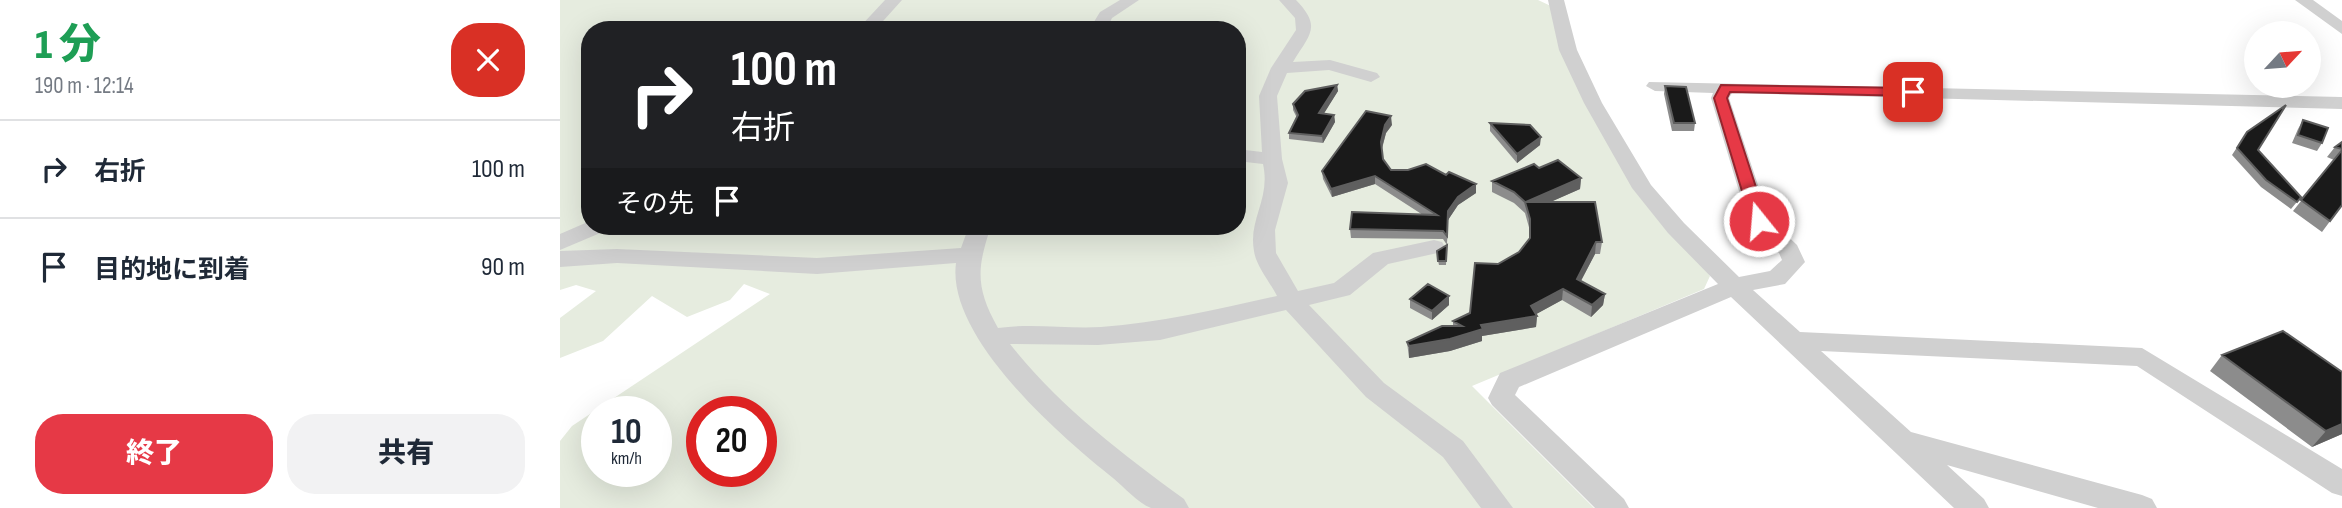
<!DOCTYPE html>
<html lang="ja">
<meta charset="utf-8">
<style>
:root{--surface:#fff;--page:#f2f2f3;--text:#1f2937;--muted:#747a83;--line:#e0e1e3;--accent:#e63946}
body{margin:0;font-family:"Sofia Sans Condensed","Noto Sans JP",sans-serif;background:var(--page);color:var(--text);height:100vh;display:flex;flex-direction:column;font-size:26px;white-space:nowrap}
*{box-sizing:border-box;margin:0}
p{font-size:23px;color:var(--muted)}
.icon{flex:none;width:38px;height:38px;fill:none;stroke:currentColor;stroke-width:2;stroke-linecap:round;stroke-linejoin:round}
.map{position:relative;flex:1;overflow:hidden}
.sheet{display:flex;flex-direction:column;background:var(--surface);width:560px}
.sheet>*{flex:none}
.banner{position:absolute;left:21px;top:21px;width:665px;height:214px;border-radius:28px;box-shadow:0 7px 28px #0002;background:#202124;color:#fff;overflow:hidden}
.needle{width:46px;rotate:64deg}
.controls{position:absolute;left:1684px;top:21px;display:grid;gap:14px}
.controls a{display:grid;place-items:center;width:77px;height:77px;border-radius:50%;background:var(--surface);box-shadow:0 7px 28px #0002;font-size:35px}
.speed{position:absolute;left:21px;top:396px;display:flex;gap:14px;font-size:35px;font-weight:700;text-align:center}
.speed>*{display:grid;place-content:center;width:91px;height:91px;border-radius:50%;background:var(--surface);box-shadow:0 7px 28px #0002;line-height:1}
.speed small{font-size:18px;font-weight:400}
.speed .limit{border:10px solid #d22;background:#fff;color:#111}
.pin{position:absolute;display:grid;place-items:center;width:60px;height:60px;color:#fff;margin:-30px;border-radius:14px;box-shadow:0 4px 10px #0006}
.me{position:absolute;width:77px;margin:-38px;rotate:343deg;stroke-linejoin:round;filter:drop-shadow(0 0 5px #0008)}
.turn{display:flex;align-items:center;gap:24px;height:147px;padding:0 35px;font-size:32px}
.turn .icon{width:91px;height:91px;stroke-width:2.5}
.turn b{display:block;font-size:49px;line-height:60px}
.then{display:flex;align-items:center;height:66px;padding:0 35px;background:#0003;gap:14px;font-size:26px}
.round{display:grid;place-items:center;flex:none;width:74px;height:74px;border-radius:28px;background:var(--page)}
.summary{display:flex;align-items:center;justify-content:space-between;height:119px;padding:0 35px}
h1{font-size:42px;font-weight:800;line-height:52px;color:#1e9e55}
.primary-button{display:flex;gap:14px;margin-top:auto;padding:14px 35px}
.primary-button a{flex:1;height:80px;border-radius:28px;background:var(--accent);color:#fff;font-size:28px;font-weight:800;line-height:80px;text-align:center}
.primary-button a+a{background:var(--page);color:var(--text)}
ul{padding:0;list-style:none}
li{display:flex;align-items:center;gap:21px;height:98px;padding:0 35px;border-top:2px solid var(--line)}
li div{flex:1}
li b{display:block;font-size:26px}
li em{font-style:normal}
main{display:flex;flex:1;min-height:0}
.map>svg:first-child{display:block}
</style>
<main>
<section class="sheet">
<div class="summary"><div><h1>1 分</h1><p>190 m · 12:14</p></div><a class="round" style="background:#d93025;color:#fff"><svg class="icon" aria-label="close" viewBox="0 0 24 24"><path d="M6 6l12 12M18 6L6 18"/></svg></a></div>
<ul>
<li><svg class="icon" aria-label="right" viewBox="0 0 24 24"><path d="M7 20v-9h11M14 6l5 5-5 5"/></svg><div><b>右折</b></div><em>100 m</em></li>
<li><svg class="icon" aria-label="arrive" viewBox="0 0 24 24"><path d="M6 21V4h12l-3 4 3 4H6"/></svg><div><b>目的地に到着</b></div><em>90 m</em></li>
</ul>
<div class="primary-button"><a>終了</a><a>共有</a></div>
</section>
<div class="map">
<svg width="1782" height="508" viewBox="0 0 1782 508">
<rect width="100%" height="100%" fill="#fff"/>
<path fill="#e6ecdf" fill-rule="evenodd" d="M 0,0 L 978,0 L 993,7 L 1001,51 L 1150,276 L 1144,289 L 912,386 L 1034,508 L 0,508 L 0,441 L 12,426 L 210,294 L 184,284 L 170,300 L 127,317 L 92,296 L 43,341 L 0,358 L 0,318 L 36,291 L 16,285 L 0,290 ZM 30,30 L 677,30 L 677,226 L 30,226 ZM 37,411 L 96,411 L 96,471 L 37,471 ZM 142,411 L 201,411 L 201,471 L 142,471 Z"/>
<g fill="none" stroke-linecap="round" stroke-linejoin="round">
<path fill="#d0d0d0" fill-rule="evenodd" d="M 325,0 L 342,0 L 315,30 L 297,30 Z
M 560,0 L 579,0 L 552,18 L 546,30 L 529,30 L 540,12 Z
M 719,0 L 736,0 C 762,27 750,34 733,62 L 770,60 L 817,73 L 820,77 L 811,82 L 769,70 L 727,73 L 717,96 L 722,159 L 728,183 L 715,230 L 716,253 L 738,291 L 774,283 L 813,253 L 874,240 L 882,242 L 885,247 L 882,252 L 828,264 L 790,295 L 749,305 L 824,383 L 903,441 L 953,508 L 921,508 L 883,457 L 806,397 L 726,310 L 600,340 L 538,345 L 450,344 C 499,406 561,453 624,499 L 629,508 C 618,508 601,508 591,508 C 578,503 564,487 553,478 C 500,436 386,337 396,263 L 257,274 L 57,263 L 0,267 L 0,251 L 57,249 L 257,258 L 401,248 L 409,226 L 431,226 C 417,268 415,287 438,328 C 473,323 507,329 541,327 C 601,323 658,309 717,296 C 710,282 696,266 694,251 C 688,219 711,199 703,164 L 677,161 L 677,149 L 702,152 L 699,96 L 711,68 L 736,30 L 735,18 Z
M 988,0 L 1004,0 L 1017,50 L 1042,103 L 1091,185 L 1124,223 L 1179,277 L 1210,271 L 1222,260 L 1219,253 L 1188,221 L 1151,98 L 1153,93 L 1095,91 L 1086,86 L 1089,82 L 1782,97 L 1782,109 L 1172,93 L 1169,98 L 1209,218 L 1237,245 L 1245,262 L 1225,284 L 1193,290 L 1240,332 L 1582,348 L 1782,469 L 1782,496 L 1772,493 L 1577,366 L 1261,351 L 1351,432 L 1582,495 L 1592,499 L 1597,508 L 1538,508 L 1387,465 L 1424,499 L 1429,508 L 1394,508 L 1171,297 L 959,387 L 955,395 L 1064,499 L 1069,508 L 1035,508 L 932,405 L 928,398 L 940,373 L 1158,284 L 1108,233 L 1072,188 L 1024,103 L 999,50 Z
M 1735,0 L 1753,0 L 1782,21 L 1782,34 Z
M 30,221 L 30,226 L 48,226 L 45,231 L 0,250 L 0,234 Z"/>
</g>
<path fill="#8c8c8c" d="M 777,85 L 778,91 L 763,114 L 774,115 L 775,122 L 763,143 L 729,139 L 729,133 L 737,118 L 733,110 L 733,104 Z
M 1105,86 L 1135,123 L 1134,131 L 1112,131 L 1104,94 Z
M 1743,120 L 1762,143 L 1757,151 L 1732,143 L 1738,129 Z
M 930,123 L 980,145 L 957,163 L 930,131 Z
M 832,125 L 826,133 L 822,149 L 823,159 L 831,170 L 886,175 L 916,184 L 916,193 L 898,205 L 888,220 L 886,265 L 879,265 L 877,256 L 887,245 L 883,239 L 791,238 L 790,229 L 863,215 L 815,184 L 772,197 L 763,179 L 762,171 Z
M 1687,132 L 1698,150 L 1741,197 L 1731,209 L 1701,187 L 1672,155 Z
M 1782,142 L 1782,205 L 1762,232 L 1733,211 L 1774,160 L 1767,157 L 1775,147 Z
M 979,168 L 1021,178 L 1020,189 L 990,202 L 1042,242 L 1040,254 L 1035,254 L 1021,281 L 1045,294 L 1043,305 L 1031,317 L 1002,300 L 976,314 L 977,316 L 976,327 L 922,336 L 922,341 L 890,351 L 849,358 L 847,342 L 893,326 L 893,321 L 910,313 L 938,264 L 959,252 L 970,239 L 970,231 L 965,213 L 954,203 L 932,192 L 932,181 Z
M 850,299 L 889,305 L 872,320 L 850,308 Z
M 1662,355 L 1782,372 L 1782,434 L 1752,447 L 1650,371 Z"/>
<path fill="#5f5f5f" d="M 777,85 L 778,91 L 760,120 L 759,113 Z
M 774,115 L 775,122 L 763,143 L 762,136 Z
M 831,116 L 832,125 L 826,133 L 821,151 L 821,142 L 825,125 Z
M 981,137 L 980,145 L 957,163 L 957,154 Z
M 815,176 L 815,184 L 772,197 L 771,189 Z
M 1021,178 L 1020,189 L 968,212 L 966,202 Z
M 916,184 L 916,193 L 898,205 L 888,220 L 887,245 L 888,211 L 898,197 Z
M 1036,242 L 1035,254 L 1016,290 L 1017,279 Z
M 1003,289 L 1002,300 L 971,317 L 977,316 L 976,327 L 922,336 L 922,341 L 890,351 L 849,358 L 849,346 L 921,325 L 971,306 Z
M 1045,294 L 1043,305 L 1031,317 L 1032,305 Z
M 889,296 L 889,305 L 872,320 L 872,311 Z
M 1782,424 L 1782,434 L 1752,447 L 1766,431 Z"/>
<path fill="#1a1a1a" stroke="#5f5f5f" stroke-width="2" d="M 777,85 L 759,113 L 774,115 L 762,136 L 729,133 L 738,115 L 733,104 L 745,91 Z
M 1105,86 L 1126,87 L 1135,123 L 1114,123 Z
M 1726,105 L 1698,150 L 1741,197 L 1737,202 L 1706,180 L 1677,148 L 1687,132 Z
M 806,111 L 831,116 L 825,125 L 821,142 L 823,159 L 831,170 L 848,170 L 866,164 L 886,175 L 889,172 L 916,184 L 898,197 L 888,211 L 887,236 L 883,231 L 790,229 L 792,212 L 877,215 L 815,176 L 771,189 L 762,171 Z
M 1743,120 L 1768,128 L 1762,143 L 1738,135 Z
M 930,123 L 970,125 L 981,137 L 957,154 Z
M 1782,142 L 1782,149 L 1775,147 Z
M 1782,150 L 1782,205 L 1770,221 L 1741,200 Z
M 998,160 L 1021,178 L 966,202 L 1035,202 L 1042,242 L 1036,242 L 1017,279 L 1045,294 L 1032,305 L 1003,289 L 971,306 L 977,316 L 921,325 L 923,329 L 890,339 L 849,346 L 847,342 L 882,326 L 902,326 L 893,321 L 910,313 L 915,263 L 938,264 L 959,252 L 970,238 L 970,219 L 965,202 L 954,192 L 932,181 L 974,164 L 979,168 Z
M 887,245 L 886,261 L 878,261 L 877,251 Z
M 868,284 L 889,296 L 872,311 L 850,299 Z
M 1723,331 L 1782,372 L 1782,424 L 1766,431 L 1662,355 Z"/>
<path fill="#e63946" stroke="#96252e" stroke-width="2" d="M 1161,85 L 1353,88 L 1359,92 L 1353,96 L 1170,92 L 1167,98 L 1207,221 L 1199,226 L 1191,221 L 1154,98 Z"/>
</svg>
<div class="controls">
<a><svg class="needle" viewBox="-14 -14 28 28"><path d="M0-13l5 13h-10z" fill="#e53935"/><path d="M0 13l5-13h-10z" fill="#747a83"/></svg></a>
</div>
<div class="speed"><div>10<small>km/h</small></div><div class="limit">20</div></div>
<div class="pin" style="left:1353px;top:92px;background:#d93025"><svg class="icon" aria-label="arrive" viewBox="0 0 24 24"><path d="M6 21V4h12l-3 4 3 4H6"/></svg></div>
<svg class="me" style="left:1199px;top:221px" viewBox="-20 -20 40 40"><circle r="17" fill="#e63946" stroke="#fff" stroke-width="3"/><path d="M0-11L8 9 0 5-8 9z" fill="#fff"/></svg>
<div class="banner">
<div class="turn"><svg class="icon" aria-label="right" viewBox="0 0 24 24"><path d="M7 20v-9h11M14 6l5 5-5 5"/></svg><div><b>100 m</b>右折</div></div>
<div class="then">その先<svg class="icon" aria-label="arrive" viewBox="0 0 24 24"><path d="M6 21V4h12l-3 4 3 4H6"/></svg></div>
</div>
</div>
</main>
